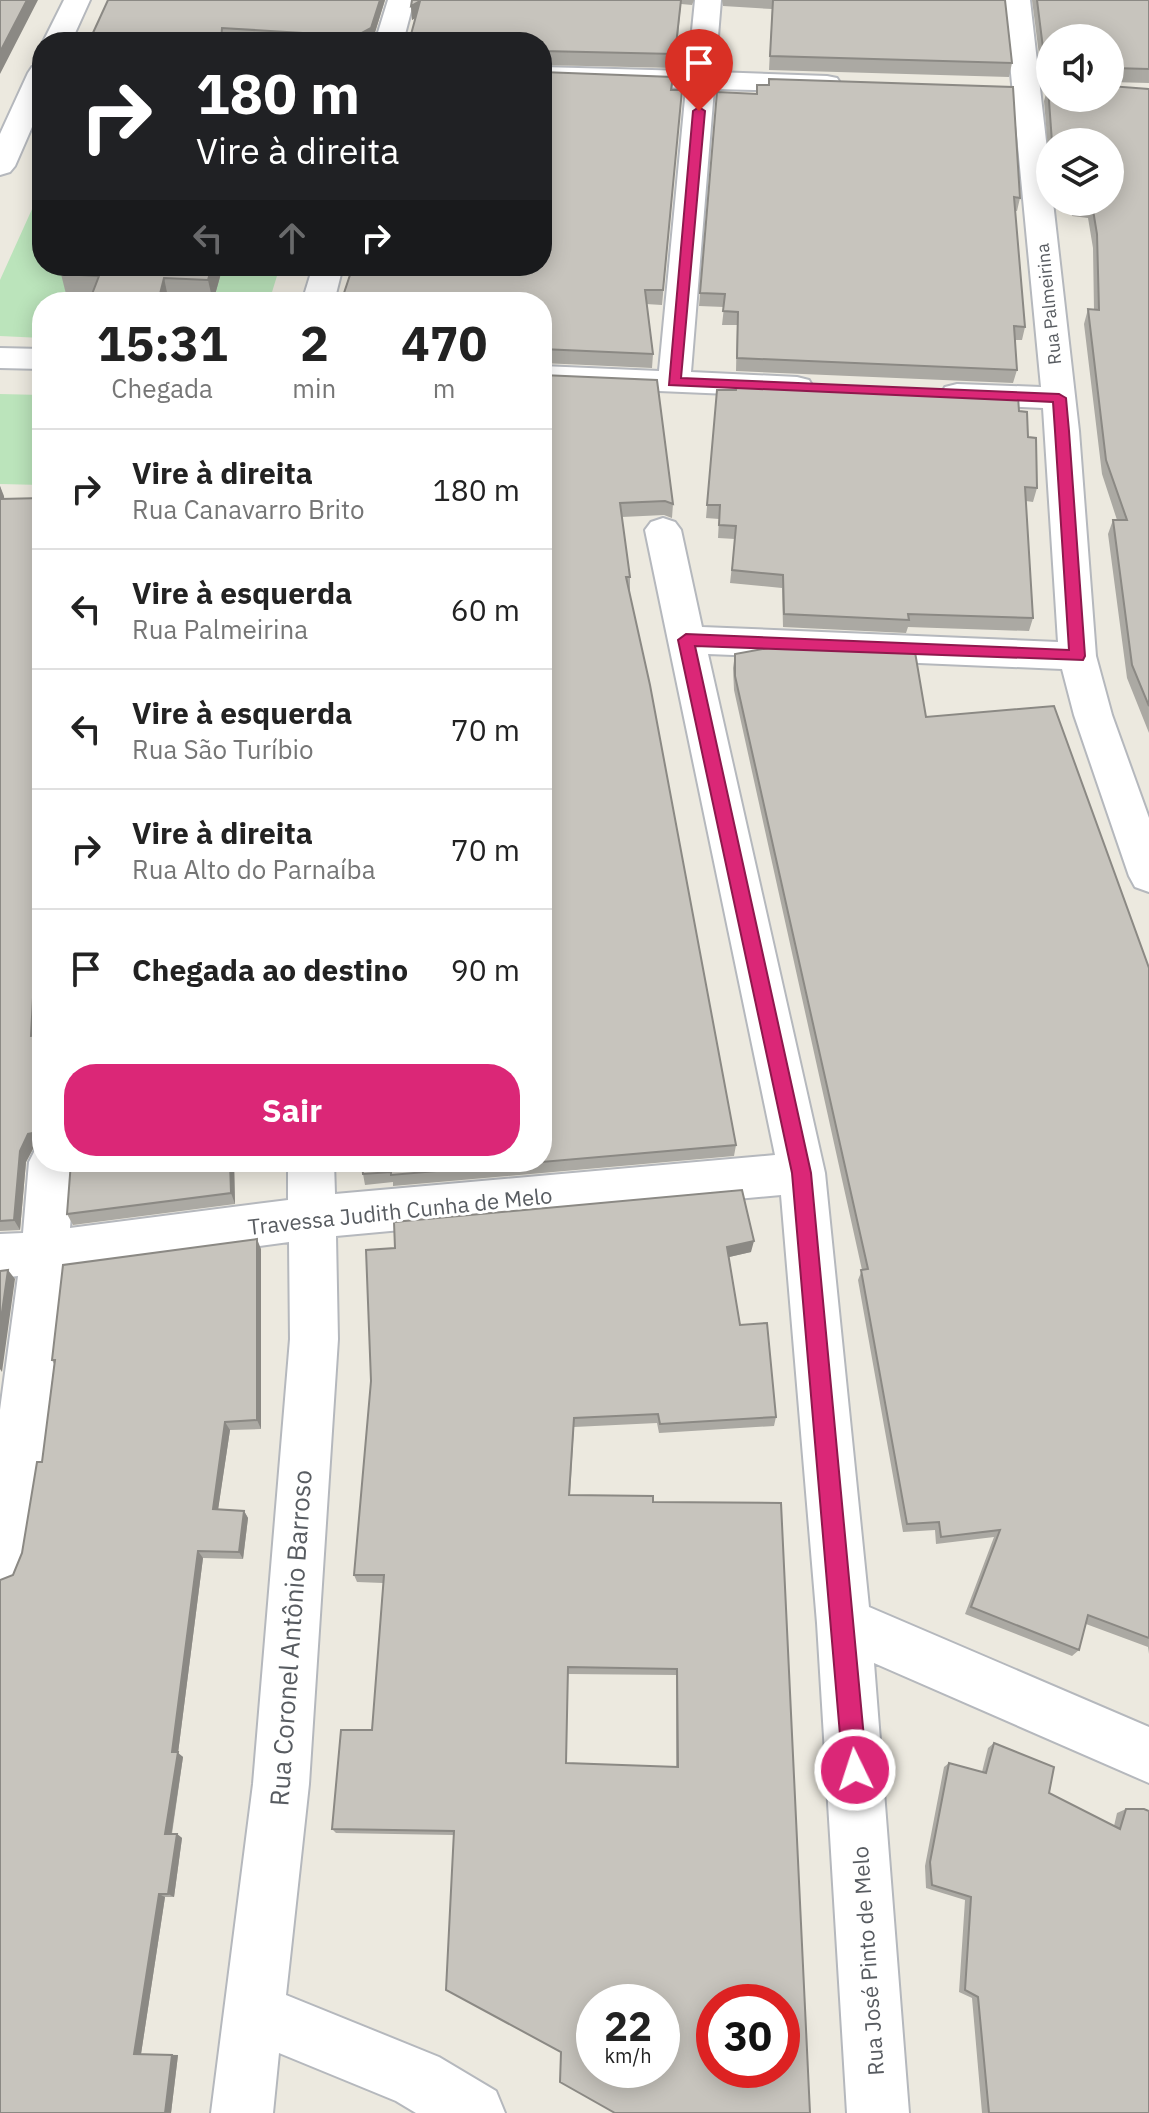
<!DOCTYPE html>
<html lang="pt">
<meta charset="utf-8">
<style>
:root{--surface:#fff;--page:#f6f6f6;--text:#222;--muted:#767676;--line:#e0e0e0;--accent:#db2777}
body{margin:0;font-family:"IBM Plex Sans",sans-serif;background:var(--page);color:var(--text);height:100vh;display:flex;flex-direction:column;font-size:30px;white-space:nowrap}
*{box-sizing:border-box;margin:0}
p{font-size:26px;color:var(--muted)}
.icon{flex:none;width:44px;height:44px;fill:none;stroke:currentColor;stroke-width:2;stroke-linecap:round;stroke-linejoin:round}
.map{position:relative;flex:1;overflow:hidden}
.sheet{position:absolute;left:32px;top:292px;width:520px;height:880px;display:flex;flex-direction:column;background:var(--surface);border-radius:32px;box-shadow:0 4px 20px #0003}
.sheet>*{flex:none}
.guide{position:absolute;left:32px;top:32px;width:520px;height:244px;border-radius:32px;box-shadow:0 4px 20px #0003;background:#202124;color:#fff;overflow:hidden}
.fabs{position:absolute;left:1036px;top:24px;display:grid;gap:16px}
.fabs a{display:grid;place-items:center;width:88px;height:88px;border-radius:50%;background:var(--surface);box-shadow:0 4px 20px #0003;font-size:40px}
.speed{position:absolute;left:576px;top:1984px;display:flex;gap:16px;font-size:40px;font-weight:700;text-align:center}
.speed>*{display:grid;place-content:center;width:104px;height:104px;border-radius:50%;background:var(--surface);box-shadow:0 4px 20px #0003;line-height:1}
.speed small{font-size:20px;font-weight:400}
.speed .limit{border:12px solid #d22;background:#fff;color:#111}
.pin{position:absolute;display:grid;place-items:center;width:68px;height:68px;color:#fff;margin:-82px -34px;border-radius:50% 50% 50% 0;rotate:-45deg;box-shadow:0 0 8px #0007}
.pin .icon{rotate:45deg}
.me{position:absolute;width:88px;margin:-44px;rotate:356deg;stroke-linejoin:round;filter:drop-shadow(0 0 6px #0008)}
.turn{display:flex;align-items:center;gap:28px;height:168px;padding:0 32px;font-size:36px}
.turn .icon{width:104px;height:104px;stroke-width:2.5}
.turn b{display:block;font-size:56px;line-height:68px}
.lanes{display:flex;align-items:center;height:76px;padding:0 32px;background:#0003;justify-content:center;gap:40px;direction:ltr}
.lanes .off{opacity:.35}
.eta{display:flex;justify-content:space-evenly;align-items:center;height:136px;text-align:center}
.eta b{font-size:48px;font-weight:800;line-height:56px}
.action{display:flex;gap:16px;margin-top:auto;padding:16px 32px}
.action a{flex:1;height:92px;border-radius:32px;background:var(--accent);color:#fff;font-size:32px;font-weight:800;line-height:92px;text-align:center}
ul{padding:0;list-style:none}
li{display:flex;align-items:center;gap:24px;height:120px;padding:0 32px;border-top:2px solid var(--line)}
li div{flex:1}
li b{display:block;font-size:30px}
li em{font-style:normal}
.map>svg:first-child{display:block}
</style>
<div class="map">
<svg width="1149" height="2113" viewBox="0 0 1149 2113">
<rect width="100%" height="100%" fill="#ece9df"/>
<path fill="#bbe4bb" d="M 42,187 L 42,266 L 280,266 L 269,302 L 42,302 L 42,338 L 0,336 L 0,280 Z
M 0,394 L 42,395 L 42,485 L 0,484 Z"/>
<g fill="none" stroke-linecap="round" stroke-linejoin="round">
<g stroke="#b5b8bd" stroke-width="4">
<path id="minor" d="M 64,0 L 90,0 L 71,42 L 43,42 Z
M 388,0 L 414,0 L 403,42 L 375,42 Z
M 695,0 L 721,0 L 715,72 L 827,76 L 837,78 L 841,84 L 837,90 L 827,92 L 714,89 L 691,372 L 797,377 L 809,380 L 813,387 L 809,394 L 797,397 L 542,386 L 542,366 L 659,371 L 686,88 L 542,83 L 542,67 L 688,71 Z
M 1004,0 L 1030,0 L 1050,176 L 1050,202 L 1053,202 L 1079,431 L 1096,656 L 1112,715 L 1149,818 L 1149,892 L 1135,887 L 1129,876 L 1074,715 L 1062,669 L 708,654 L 825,1173 L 869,1607 L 1149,1727 L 1149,1783 L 874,1663 L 909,2113 L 847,2113 L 817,1623 L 781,1195 L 336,1236 L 338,1339 L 309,1784 L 286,1995 L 439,2057 L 496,2091 L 505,2113 L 416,2113 L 396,2101 L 279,2053 L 273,2113 L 211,2113 L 253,1784 L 290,1339 L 289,1242 L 66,1272 L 50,1412 L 26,1560 L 19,1579 L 0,1586 L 0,1410 L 18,1276 L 0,1278 L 0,1234 L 23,1233 L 29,1162 L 36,1148 L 42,1145 L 42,1162 L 75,1162 L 70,1228 L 288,1200 L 288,1162 L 334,1162 L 335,1194 L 775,1155 L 645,530 L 651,522 L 663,518 L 675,522 L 681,530 L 702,627 L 1058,642 L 1043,408 L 957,404 L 945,401 L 941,394 L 945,387 L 957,384 L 1041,387 Z
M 42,65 L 42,104 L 15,166 L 10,172 L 0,175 L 0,134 L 28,73 L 32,67 Z
M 313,266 L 343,266 L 334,302 L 302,302 Z
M 0,348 L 42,349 L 42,369 L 0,368 Z"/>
</g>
<use href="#minor" fill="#fff" fill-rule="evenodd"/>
</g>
<path fill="#aba9a3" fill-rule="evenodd" d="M 385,0 L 372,42 L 94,42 L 92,35 Z
M 412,0 L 694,0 L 692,5 L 681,4 L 675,68 L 542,65 L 542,42 L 415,18 L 412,20 L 411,6 Z
M 722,0 L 1005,0 L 1012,63 L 1009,77 L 769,70 L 772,9 L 723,6 Z
M 1032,0 L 1149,0 L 1149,83 L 1110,82 L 1110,84 L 1110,38 L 1050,38 L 1050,80 L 1042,78 Z
M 673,77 L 672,90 L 682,90 L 662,305 L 646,304 L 653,354 L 652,368 L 542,363 L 542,302 Z
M 1048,87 L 1149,89 L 1149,733 L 1127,678 L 1108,534 L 1113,520 L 1117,520 L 1102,474 L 1084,324 L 1088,309 L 1094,310 L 1093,248 L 1088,218 L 1072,216 L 1070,202 L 1110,202 L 1110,142 L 1050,142 L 1049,161 L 1044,101 Z
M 717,92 L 1020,198 L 1017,211 L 1015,211 L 1025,327 L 1022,340 L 1015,340 L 1017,370 L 1013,383 L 736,371 L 737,325 L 722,325 L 724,307 L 699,306 Z
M 223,266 L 213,302 L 67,298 L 61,274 Z
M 542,375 L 673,504 L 672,518 L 664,515 L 622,517 L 630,577 L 630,590 L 629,591 L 736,1145 L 734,1156 L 393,1186 L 393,1182 L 365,1185 L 363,1174 Z
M 717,390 L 1019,411 L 1028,437 L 1037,488 L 1033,502 L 1026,501 L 1033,618 L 1029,631 L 908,627 L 906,633 L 783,627 L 782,588 L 730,583 L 735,539 L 718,538 L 719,519 L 706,518 Z
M 0,486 L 4,499 L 42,498 L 42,942 L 38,1036 L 42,1035 L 42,1154 L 39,1148 L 39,1144 L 35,1145 L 26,1162 L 20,1230 L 0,1231 Z
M 735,654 L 926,717 L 1149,968 L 1149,1654 L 1148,1647 L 1086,1624 L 1079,1650 L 1072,1656 L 965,1614 L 994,1537 L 936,1544 L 935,1530 L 903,1532 L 858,1280 L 862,1270 L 734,690 L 733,668 Z
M 71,1162 L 234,1162 L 235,1204 L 73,1225 L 67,1214 Z
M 261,1249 L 261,1429 L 230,1430 L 218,1509 L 244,1511 L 248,1518 L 243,1559 L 203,1558 L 178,1753 L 183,1757 L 172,1834 L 177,1834 L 182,1838 L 174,1897 L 165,1897 L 141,2054 L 178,2055 L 171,2113 L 0,2113 L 13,1575 L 22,1553 L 42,1462 L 54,1364 L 52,1360 Z
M 366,1250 L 751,1252 L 729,1257 L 740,1325 L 776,1417 L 774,1426 L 659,1433 L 657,1423 L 574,1427 L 570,1495 L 653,1502 L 810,2113 L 561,2053 L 454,1835 L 336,1833 L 332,1829 L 372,1730 L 383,1583 L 357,1582 L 354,1575 L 371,1381 ZM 568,1674 L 676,1675 L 676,1767 L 566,1763 Z
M 994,1743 L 1049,1793 L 1114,1826 L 1117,1813 L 1126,1809 L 1149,2113 L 982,2113 L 972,1998 L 959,1992 L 965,1900 L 926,1888 L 925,1866 L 944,1767 L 949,1763 L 982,1772 L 988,1748 Z"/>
<path fill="#8b8984" d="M 27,0 L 38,0 L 0,74 L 0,52 Z
M 380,0 L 385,0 L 372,42 L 337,42 Z
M 420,1 L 421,15 L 412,20 L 411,6 Z
M 212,266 L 223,266 L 213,302 L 208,280 Z
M 164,278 L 169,302 L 158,302 Z
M 0,486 L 4,496 L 5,513 L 0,499 Z
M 37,922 L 42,933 L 37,1048 L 31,1036 Z
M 38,1132 L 42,1144 L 35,1145 L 26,1162 L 20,1230 L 14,1220 L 20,1151 L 28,1134 Z
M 230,1162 L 234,1162 L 235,1204 L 231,1193 Z
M 257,1239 L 261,1249 L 261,1429 L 257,1420 Z
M 754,1241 L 751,1252 L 725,1258 L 727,1247 Z
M 8,1270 L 15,1279 L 2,1372 L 0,1369 L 0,1326 Z
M 225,1422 L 230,1430 L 217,1517 L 213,1509 Z
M 244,1511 L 248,1518 L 243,1559 L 239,1552 Z
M 198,1551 L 203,1558 L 178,1753 L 183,1757 L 171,1837 L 165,1834 L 172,1752 Z
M 177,1834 L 182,1838 L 174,1897 L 168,1894 Z
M 159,1894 L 165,1897 L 141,2054 L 134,2054 Z
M 172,2055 L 178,2055 L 171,2113 L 165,2113 Z"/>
<path fill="#c7c4bd" stroke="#8b8984" stroke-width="2" fill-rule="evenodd" d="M 0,0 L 27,0 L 0,52 Z
M 108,0 L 380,0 L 371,28 L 349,40 L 337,42 L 316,42 L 318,34 L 222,28 L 221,41 L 132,39 L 92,35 Z
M 412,0 L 681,0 L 675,54 L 542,51 L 542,42 L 409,42 L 420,1 L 411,6 Z
M 773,0 L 1005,0 L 1012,63 L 770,56 Z
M 1037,0 L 1149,0 L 1149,69 L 1112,68 L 1110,81 L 1110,38 L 1050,38 L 1050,65 L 1045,64 Z
M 542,72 L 673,77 L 671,90 L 682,90 L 663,290 L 645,290 L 653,354 L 542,349 L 542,302 L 341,302 L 353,266 L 542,266 Z
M 769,79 L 1013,87 L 1020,198 L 1014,197 L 1025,327 L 1014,326 L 1017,370 L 737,358 L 738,312 L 723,311 L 725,294 L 700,293 L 717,92 L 757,94 L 757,85 L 769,85 Z
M 1050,86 L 1050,98 L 1110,98 L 1110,86 L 1149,89 L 1149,706 L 1132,665 L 1113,520 L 1127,520 L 1106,460 L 1088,309 L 1099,310 L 1097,234 L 1092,204 L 1076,202 L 1110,202 L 1110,142 L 1052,142 L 1048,87 Z
M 64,266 L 212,266 L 208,280 L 164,278 L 158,302 L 89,302 L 99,276 L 61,274 Z
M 542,375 L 657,380 L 673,504 L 665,501 L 620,503 L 630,577 L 626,577 L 650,685 L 736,1145 L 542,1162 Z
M 737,384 L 1018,396 L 1019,411 L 1027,412 L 1028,437 L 1036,438 L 1037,488 L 1025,487 L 1033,618 L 908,614 L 909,620 L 784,614 L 783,575 L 732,570 L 736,526 L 719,525 L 720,505 L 707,505 L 717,390 L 736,390 Z
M 0,497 L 0,499 L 42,498 L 42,921 L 37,922 L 31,1036 L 42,1035 L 42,1148 L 39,1148 L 38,1132 L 28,1134 L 20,1151 L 14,1220 L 0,1221 Z
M 780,646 L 915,652 L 926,717 L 1054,706 L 1149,968 L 1149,1638 L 1088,1615 L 1079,1650 L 971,1607 L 1000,1530 L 941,1537 L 939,1522 L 907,1524 L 861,1270 L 868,1269 L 735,676 L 735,654 Z
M 71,1162 L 230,1162 L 231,1193 L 67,1214 Z
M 362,1162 L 542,1162 L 391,1175 L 391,1172 L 363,1174 Z
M 742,1190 L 754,1241 L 727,1247 L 740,1325 L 767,1323 L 776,1417 L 660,1424 L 658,1414 L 574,1418 L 569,1495 L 653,1496 L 653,1502 L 781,1503 L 810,2113 L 615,2113 L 560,2082 L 561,2052 L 446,1990 L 454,1831 L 332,1829 L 341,1730 L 372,1730 L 384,1575 L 354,1575 L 371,1381 L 366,1250 L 395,1248 L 394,1222 ZM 568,1667 L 677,1669 L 678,1767 L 566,1763 ZM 594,2002 L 662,2002 L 662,2070 L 594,2070 ZM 714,2002 L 782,2002 L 782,2070 L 714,2070 Z
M 257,1239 L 257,1420 L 225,1422 L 213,1509 L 244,1511 L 239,1552 L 198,1551 L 172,1752 L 178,1752 L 165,1834 L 177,1834 L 168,1894 L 159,1894 L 134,2054 L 172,2055 L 165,2113 L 0,2113 L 0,1580 L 13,1575 L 22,1553 L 37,1462 L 42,1462 L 55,1360 L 52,1360 L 63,1265 Z
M 8,1270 L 0,1326 L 0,1271 Z
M 994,1743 L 1054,1767 L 1049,1793 L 1120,1829 L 1126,1809 L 1144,1809 L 1149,1811 L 1149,2113 L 989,2113 L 978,1997 L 965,1990 L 971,1897 L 932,1885 L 930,1862 L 949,1763 L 986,1773 Z"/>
<path fill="#db2777" stroke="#8e194d" stroke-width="2" d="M 699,107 L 705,111 L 681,378 L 1059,394 L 1066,398 L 1069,431 L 1085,656 L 1083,660 L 695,646 L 811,1173 L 867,1770 L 863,1778 L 855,1781 L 847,1778 L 843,1770 L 792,1173 L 678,640 L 686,634 L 1069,650 L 1055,431 L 1053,402 L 669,385 L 693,111 Z"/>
<g text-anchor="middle" stroke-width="6" stroke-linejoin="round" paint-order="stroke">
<g font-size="18" fill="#585c61" stroke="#fff">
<text transform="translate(1049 304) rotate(-96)" y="6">Rua Palmeirina</text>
</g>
<g font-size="22" fill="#585c61" stroke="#fff">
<text transform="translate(400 1211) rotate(-6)" y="8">Travessa Judith Cunha de Melo</text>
<text transform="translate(868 1961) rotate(-94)" y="8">Rua José Pinto de Melo</text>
</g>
<g font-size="26" fill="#585c61" stroke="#fff">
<text transform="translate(291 1638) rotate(-86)" y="9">Rua Coronel Antônio Barroso</text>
</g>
</g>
</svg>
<div class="fabs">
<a><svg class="icon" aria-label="sound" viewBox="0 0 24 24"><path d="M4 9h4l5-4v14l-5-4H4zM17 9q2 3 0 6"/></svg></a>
<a><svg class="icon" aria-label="layers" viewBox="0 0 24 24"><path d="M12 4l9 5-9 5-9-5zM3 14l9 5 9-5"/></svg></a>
</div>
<div class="speed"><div>22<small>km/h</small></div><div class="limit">30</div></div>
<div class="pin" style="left:699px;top:111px;background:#d93025"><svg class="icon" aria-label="arrive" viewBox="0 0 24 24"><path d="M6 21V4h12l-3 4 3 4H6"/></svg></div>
<svg class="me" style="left:855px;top:1770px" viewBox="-20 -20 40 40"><circle r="17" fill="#db2777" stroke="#fff" stroke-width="3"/><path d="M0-11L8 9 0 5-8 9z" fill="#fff"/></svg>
<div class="guide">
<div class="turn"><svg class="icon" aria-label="right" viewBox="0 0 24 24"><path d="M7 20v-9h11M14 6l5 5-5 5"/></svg><div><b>180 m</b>Vire à direita</div></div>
<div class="lanes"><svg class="icon off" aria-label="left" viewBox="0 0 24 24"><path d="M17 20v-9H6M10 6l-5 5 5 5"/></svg><svg class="icon off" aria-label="ahead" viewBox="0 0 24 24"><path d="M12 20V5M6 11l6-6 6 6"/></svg><svg class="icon" aria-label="right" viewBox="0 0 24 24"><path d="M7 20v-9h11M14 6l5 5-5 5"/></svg></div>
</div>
<section class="sheet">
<div class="eta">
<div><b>15:31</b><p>Chegada</p></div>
<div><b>2</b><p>min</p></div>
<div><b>470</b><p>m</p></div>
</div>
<ul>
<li><svg class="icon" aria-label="right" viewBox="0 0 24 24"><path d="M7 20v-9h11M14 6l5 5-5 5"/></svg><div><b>Vire à direita</b><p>Rua Canavarro Brito</p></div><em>180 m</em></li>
<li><svg class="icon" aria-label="left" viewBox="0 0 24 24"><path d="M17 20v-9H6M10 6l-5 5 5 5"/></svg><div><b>Vire à esquerda</b><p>Rua Palmeirina</p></div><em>60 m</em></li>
<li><svg class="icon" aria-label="left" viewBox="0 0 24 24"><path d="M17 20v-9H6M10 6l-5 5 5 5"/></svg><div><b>Vire à esquerda</b><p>Rua São Turíbio</p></div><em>70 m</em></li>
<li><svg class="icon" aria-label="right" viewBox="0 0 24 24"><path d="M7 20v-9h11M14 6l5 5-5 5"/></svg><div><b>Vire à direita</b><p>Rua Alto do Parnaíba</p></div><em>70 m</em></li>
<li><svg class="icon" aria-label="arrive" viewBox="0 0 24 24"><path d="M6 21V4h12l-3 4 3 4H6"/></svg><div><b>Chegada ao destino</b></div><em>90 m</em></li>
</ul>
<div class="action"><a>Sair</a></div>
</section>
</div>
